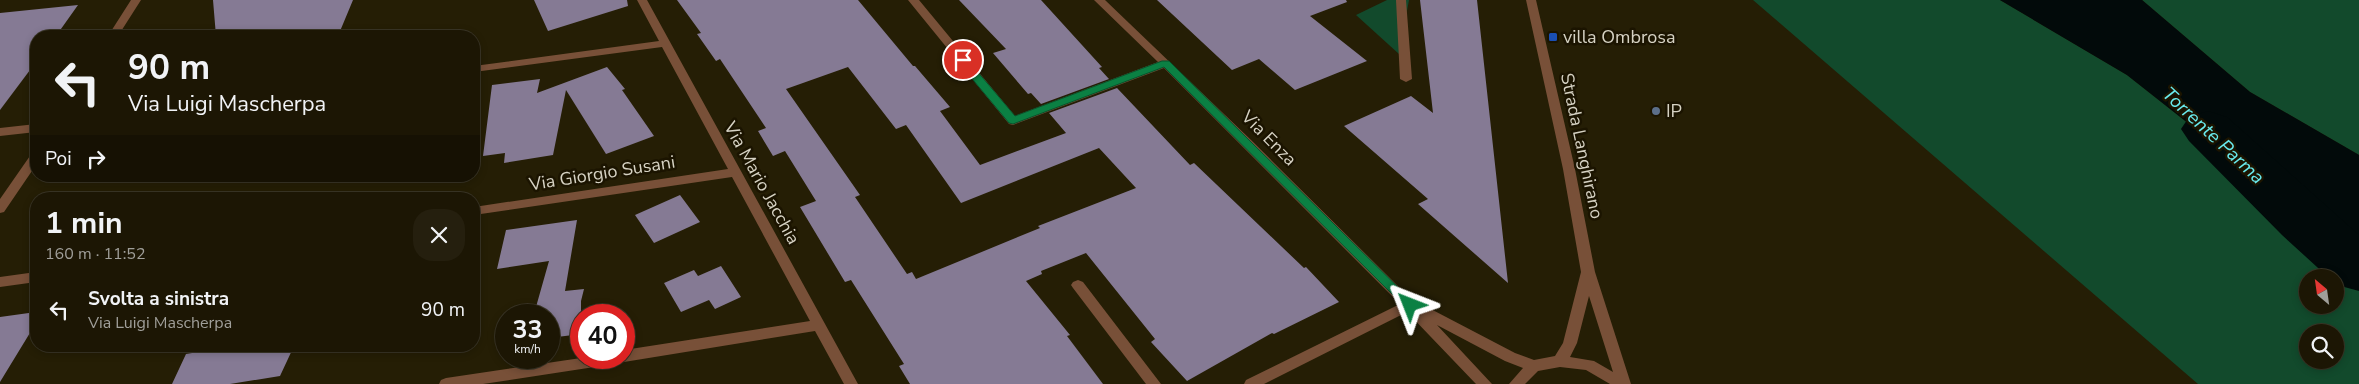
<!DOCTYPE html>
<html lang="it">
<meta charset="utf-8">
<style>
:root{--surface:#1c1604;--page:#251f0e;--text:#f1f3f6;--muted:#a09f9a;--line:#3a3526}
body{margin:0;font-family:"Nunito Sans",sans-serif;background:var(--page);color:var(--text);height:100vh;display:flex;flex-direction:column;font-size:19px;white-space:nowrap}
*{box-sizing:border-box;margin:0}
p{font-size:16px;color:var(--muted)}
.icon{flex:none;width:28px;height:28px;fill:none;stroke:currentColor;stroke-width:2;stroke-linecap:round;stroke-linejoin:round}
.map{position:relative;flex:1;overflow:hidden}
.panel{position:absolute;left:30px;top:192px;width:450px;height:160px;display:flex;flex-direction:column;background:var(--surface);border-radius:20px;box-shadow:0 2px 8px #0003,0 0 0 1px var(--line)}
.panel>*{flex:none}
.guide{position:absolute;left:30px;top:30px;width:450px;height:152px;border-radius:20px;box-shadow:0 2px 8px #0003,0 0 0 1px var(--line);background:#1c1604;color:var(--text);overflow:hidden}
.needle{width:32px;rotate:331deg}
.tools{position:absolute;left:2299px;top:269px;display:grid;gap:10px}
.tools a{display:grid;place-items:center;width:45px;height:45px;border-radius:50%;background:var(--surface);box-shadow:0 2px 8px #0003,0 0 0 1px var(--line);font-size:25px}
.speed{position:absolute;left:495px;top:304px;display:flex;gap:10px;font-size:25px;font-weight:700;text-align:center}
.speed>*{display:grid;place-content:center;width:65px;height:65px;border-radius:50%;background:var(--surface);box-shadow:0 2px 8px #0003,0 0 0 1px var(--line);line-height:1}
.speed small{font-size:12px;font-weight:400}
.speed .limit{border:8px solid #d22;background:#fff;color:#111}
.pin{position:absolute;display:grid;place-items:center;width:42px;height:42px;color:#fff;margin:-21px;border:2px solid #fff;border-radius:50%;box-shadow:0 1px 5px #0007}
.me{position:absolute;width:55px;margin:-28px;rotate:315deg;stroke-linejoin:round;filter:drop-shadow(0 0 4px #0008)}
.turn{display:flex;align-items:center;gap:18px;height:105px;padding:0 15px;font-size:22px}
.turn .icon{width:65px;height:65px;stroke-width:2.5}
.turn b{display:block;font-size:35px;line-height:42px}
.then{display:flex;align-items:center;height:48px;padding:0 15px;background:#0003;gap:10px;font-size:19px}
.round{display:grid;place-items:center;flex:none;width:52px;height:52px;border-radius:20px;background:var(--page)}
.summary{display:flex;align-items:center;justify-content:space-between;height:85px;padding:0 15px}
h1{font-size:30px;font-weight:700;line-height:38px}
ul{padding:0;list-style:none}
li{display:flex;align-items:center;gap:15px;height:65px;padding:0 15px}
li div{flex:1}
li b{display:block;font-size:19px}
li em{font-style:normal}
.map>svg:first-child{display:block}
</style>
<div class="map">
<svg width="2359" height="384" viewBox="0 0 2359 384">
<rect width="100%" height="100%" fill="#251e05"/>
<path fill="#124a2c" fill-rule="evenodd" d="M 1387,0 L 1409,0 L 1399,54 L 1356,15 Z
M 1753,0 L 2000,0 L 2127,75 L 2359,258 L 2359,384 L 2198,384 ZM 2308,278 L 2335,278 L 2335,305 L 2308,305 ZM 2308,332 L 2335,332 L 2335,360 L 2308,360 Z
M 2142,0 L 2359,0 L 2359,155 L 2250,92 Z"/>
<path fill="#020a0a" d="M 2000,0 L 2142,0 L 2250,92 L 2359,155 L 2359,258 L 2127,75 Z"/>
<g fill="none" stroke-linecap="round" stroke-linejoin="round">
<path fill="#020a0a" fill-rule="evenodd" d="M 2208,111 L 2227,117 L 2359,235 L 2359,291 L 2337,285 L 2335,278 L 2329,278 L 2282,235 L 2189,141 L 2181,129 L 2189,117 Z"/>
</g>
<path fill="#857a94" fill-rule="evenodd" d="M 213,0 L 353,0 L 338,36 L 216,36 Z
M 534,0 L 627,0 L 628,6 L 548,31 Z
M 677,0 L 858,0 L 913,66 L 915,66 L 950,107 L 940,111 L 980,165 L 1066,133 L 1049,113 L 1117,88 L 1190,165 L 1194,163 L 1304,268 L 1306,267 L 1339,302 L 1274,334 L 1272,333 L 1187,381 L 1151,342 L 1155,339 L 1086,253 L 1041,271 L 1042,274 L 1026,281 L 1070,335 L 1067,336 L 1103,384 L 910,384 L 899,366 L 904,364 L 851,280 L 845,282 L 800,207 L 816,201 L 785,151 L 773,156 L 758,131 L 766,128 L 720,59 L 716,61 L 697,34 L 701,33 ZM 848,67 L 896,129 L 906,125 L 961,203 L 1099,148 L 1136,188 L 1038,226 L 1040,228 L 916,279 L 912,272 L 907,274 L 855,197 L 860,195 L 786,89 Z
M 959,0 L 1041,0 L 1102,67 L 1099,68 L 1109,79 L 1041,104 L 1031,93 L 1028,94 L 993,53 L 1006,49 Z
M 1157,0 L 1346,0 L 1347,2 L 1310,16 L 1367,61 L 1295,90 L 1259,59 L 1232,70 Z
M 1420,0 L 1477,0 L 1508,283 L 1418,204 L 1428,199 L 1344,126 L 1411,96 L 1433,113 Z
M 78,5 L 56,36 L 36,36 L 36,62 L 0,110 L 0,13 Z
M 607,67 L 625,89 L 622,90 L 654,136 L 606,154 L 566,90 L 553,155 L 504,163 L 505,153 L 483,156 L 492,85 L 540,79 L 537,93 Z
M 680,195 L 700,222 L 654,243 L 635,215 Z
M 577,220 L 565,291 L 584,289 L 581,301 L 581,334 L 549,338 L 549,312 L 534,314 L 549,261 L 497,269 L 506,230 Z
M 721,266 L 741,297 L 715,309 L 709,300 L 681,312 L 664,283 L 694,270 L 698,276 Z
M 36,312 L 36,323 L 0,382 L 0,317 Z
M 235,346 L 294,346 L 280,376 L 230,384 L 172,384 L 186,354 Z"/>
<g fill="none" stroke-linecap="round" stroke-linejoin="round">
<path fill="#785038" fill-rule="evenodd" d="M 131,0 L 141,0 L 118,36 L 108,36 Z
M 637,0 L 647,0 L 858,384 L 844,384 L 815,331 L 624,362 L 620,360 L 614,364 L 483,384 L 439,384 L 441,380 L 446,378 L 581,358 L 624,358 L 624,350 L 810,321 L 732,177 L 474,215 L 474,207 L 728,169 L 662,47 L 474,72 L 474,66 L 659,41 Z
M 908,0 L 919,0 L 1015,116 L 1158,62 L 1094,0 L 1105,0 L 1250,139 L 1418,306 L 1425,306 L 1515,353 L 1534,360 L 1555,356 L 1563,343 L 1581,272 L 1563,169 L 1526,0 L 1536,0 L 1575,169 L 1595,272 L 1631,384 L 1610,384 L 1586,370 L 1560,367 L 1538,371 L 1525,384 L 1509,384 L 1523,368 L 1505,361 L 1437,325 L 1492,384 L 1476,384 L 1407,312 L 1264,384 L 1244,384 L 1246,380 L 1400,304 L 1164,68 L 1013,125 L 1009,124 ZM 1589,296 L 1613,372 L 1594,361 L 1570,357 L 1577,343 Z
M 1396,0 L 1406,0 L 1412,79 L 1406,82 L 1400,79 Z
M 36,124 L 36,132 L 0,136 L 0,128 Z
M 36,152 L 36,165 L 4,212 L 0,213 L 0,199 L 32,153 Z
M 36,272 L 36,282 L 0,287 L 0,277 Z
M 1078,280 L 1083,282 L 1161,384 L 1146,384 L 1073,288 L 1071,285 L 1073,282 Z"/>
</g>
<path fill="#0b8043" stroke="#07532c" d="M 963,57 L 966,58 L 1015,116 L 1162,61 L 1169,61 L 1416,305 L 1415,308 L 1406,308 L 1164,67 L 1013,124 L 1009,123 L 959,63 L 958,60 Z"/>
<rect fill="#1a4fb4" stroke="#1b1400" stroke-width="2" x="1548" y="32" width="10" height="10" rx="2.5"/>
<circle fill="#5c6f8a" stroke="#1b1400" stroke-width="2" cx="1656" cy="111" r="5"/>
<g text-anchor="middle" stroke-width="5" stroke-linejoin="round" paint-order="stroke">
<g font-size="18" fill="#d6d2c3" stroke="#1b1400" text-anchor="start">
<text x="1563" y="43">villa Ombrosa</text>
<text x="1666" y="117">IP</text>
</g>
<g font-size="18" fill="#d6d2c3" stroke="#1b1400">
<text transform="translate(1269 138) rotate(45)" y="6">Via Enza</text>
<text transform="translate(1582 146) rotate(78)" y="6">Strada Langhirano</text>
<text transform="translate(602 173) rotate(-9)" y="6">Via Giorgio Susani</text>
<text transform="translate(762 183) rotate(61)" y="6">Via Mario Jacchia</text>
</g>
<g font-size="19" font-style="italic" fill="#69ebee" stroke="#1b1400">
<text transform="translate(2214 135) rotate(43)" y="7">Torrente Parma</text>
</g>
</g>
</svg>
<div class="tools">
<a><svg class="needle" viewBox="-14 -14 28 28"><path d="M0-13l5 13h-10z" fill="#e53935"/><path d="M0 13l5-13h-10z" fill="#a09f9a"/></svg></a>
<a><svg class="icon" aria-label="search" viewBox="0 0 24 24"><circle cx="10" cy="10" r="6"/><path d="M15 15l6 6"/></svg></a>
</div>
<div class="speed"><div>33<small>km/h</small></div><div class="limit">40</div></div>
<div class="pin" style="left:963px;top:60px;background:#d93025"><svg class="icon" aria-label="arrive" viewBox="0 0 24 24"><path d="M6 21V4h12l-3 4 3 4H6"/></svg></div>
<svg class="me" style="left:1410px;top:305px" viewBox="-20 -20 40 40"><path d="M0-17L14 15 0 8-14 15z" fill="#0b8043" stroke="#fff" stroke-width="4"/></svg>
<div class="guide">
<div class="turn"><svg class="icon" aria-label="left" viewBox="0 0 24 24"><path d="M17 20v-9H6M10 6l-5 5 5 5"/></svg><div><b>90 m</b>Via Luigi Mascherpa</div></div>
<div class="then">Poi<svg class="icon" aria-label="right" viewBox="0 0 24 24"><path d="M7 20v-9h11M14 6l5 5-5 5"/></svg></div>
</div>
<section class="panel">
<div class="summary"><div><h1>1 min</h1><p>160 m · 11:52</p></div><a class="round"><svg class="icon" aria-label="close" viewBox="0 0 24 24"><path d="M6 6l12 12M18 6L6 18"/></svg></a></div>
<ul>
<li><svg class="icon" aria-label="left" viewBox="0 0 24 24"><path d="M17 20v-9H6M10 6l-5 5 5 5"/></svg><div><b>Svolta a sinistra</b><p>Via Luigi Mascherpa</p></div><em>90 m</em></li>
</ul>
</section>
</div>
